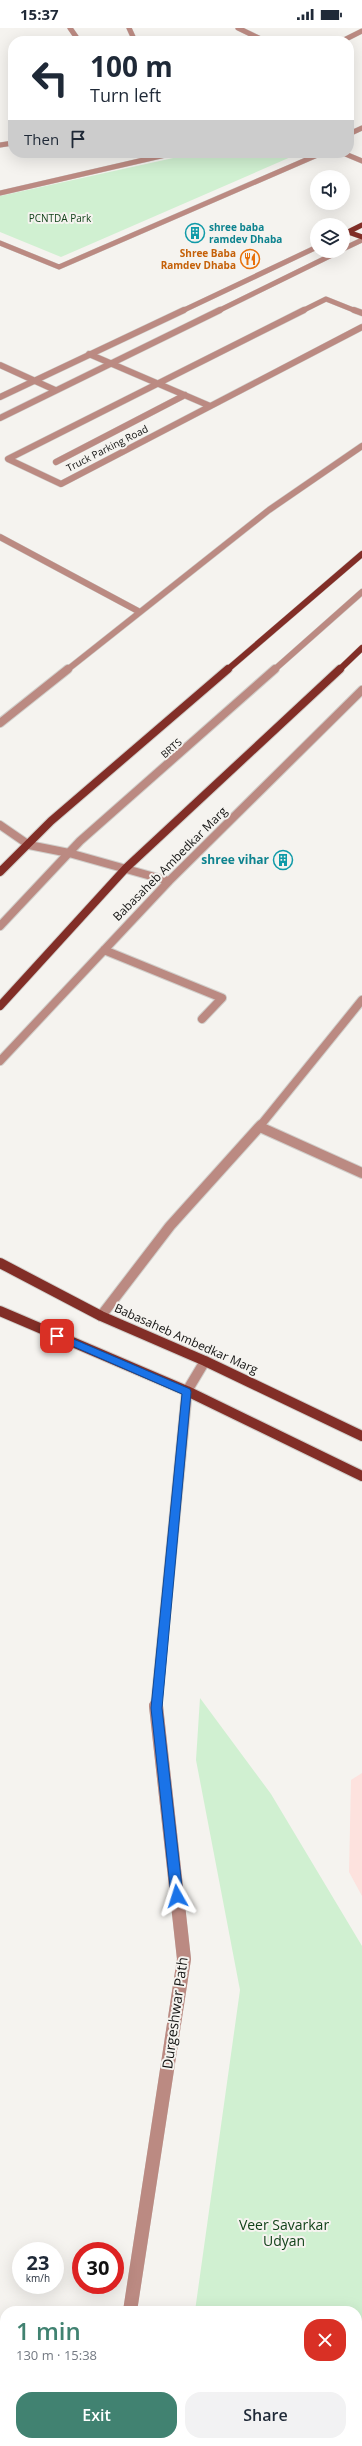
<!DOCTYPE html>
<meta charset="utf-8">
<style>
:root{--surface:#fff;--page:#f2f2f3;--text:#1f2937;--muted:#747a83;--accent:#418271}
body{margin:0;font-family:"Open Sans",sans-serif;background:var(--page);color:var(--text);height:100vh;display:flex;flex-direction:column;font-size:15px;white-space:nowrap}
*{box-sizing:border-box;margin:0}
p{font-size:13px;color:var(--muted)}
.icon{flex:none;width:22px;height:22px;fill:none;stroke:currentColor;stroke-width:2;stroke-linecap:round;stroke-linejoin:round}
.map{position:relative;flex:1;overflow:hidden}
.details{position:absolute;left:0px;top:2278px;width:362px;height:140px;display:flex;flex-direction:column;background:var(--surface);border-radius:16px 16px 0 0;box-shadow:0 4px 16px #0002}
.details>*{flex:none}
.banner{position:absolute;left:8px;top:8px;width:346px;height:122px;border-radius:16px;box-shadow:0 4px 16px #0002;background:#fff;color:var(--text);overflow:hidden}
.buttons{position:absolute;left:310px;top:142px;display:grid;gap:8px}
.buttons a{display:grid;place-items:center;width:40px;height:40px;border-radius:50%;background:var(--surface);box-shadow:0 4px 16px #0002;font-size:20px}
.speed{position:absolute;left:12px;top:2214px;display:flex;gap:8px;font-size:20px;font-weight:700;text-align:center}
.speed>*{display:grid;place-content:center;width:52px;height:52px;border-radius:50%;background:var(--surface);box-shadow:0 4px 16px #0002;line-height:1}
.speed small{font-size:10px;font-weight:400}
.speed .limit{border:6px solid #d22;background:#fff;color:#111}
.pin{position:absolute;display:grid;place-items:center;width:34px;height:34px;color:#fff;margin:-17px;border-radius:8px;box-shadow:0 2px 6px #0006}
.me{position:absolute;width:44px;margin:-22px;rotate:354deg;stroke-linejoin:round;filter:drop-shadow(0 0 3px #0008)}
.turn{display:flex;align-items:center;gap:14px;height:84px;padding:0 16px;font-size:18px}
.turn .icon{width:52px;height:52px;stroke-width:2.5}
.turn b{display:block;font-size:28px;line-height:34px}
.then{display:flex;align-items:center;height:38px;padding:0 16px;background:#0003;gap:8px;font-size:15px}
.round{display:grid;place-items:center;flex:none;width:42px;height:42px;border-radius:16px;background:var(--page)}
.headline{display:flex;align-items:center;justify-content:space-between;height:68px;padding:0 16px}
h1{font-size:24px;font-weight:600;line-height:30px;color:var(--accent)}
.primary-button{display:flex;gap:8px;margin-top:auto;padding:8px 16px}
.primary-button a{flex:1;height:46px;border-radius:16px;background:var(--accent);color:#fff;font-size:16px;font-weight:600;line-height:46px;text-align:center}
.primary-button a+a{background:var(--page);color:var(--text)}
.status{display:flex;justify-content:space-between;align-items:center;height:28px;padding:0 20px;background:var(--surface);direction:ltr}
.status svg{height:11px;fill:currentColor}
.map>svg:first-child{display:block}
</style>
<div class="status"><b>15:37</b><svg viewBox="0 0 49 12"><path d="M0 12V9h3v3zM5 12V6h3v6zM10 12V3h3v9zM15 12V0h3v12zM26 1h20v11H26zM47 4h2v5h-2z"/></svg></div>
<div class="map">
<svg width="362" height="2418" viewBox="0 0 362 2418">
<rect width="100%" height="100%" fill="#f5f3ef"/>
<path fill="#fde2de" d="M 362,1745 L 362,1868 L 349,1844 L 351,1752 Z"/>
<path fill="#d0f0d1" d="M 196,125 L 300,125 L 61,229 L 0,204 L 0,168 Z
M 200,1670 L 271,1766 L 362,1918 L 362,2418 L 176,2418 L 177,2413 L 357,2413 L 357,2283 L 195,2283 L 240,1962 L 196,1732 Z"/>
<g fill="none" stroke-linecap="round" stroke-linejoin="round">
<g stroke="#d1cfcb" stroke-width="5.5">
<path id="lane-far2" d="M 238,0 L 265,13
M 302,283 L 326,271 L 356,283"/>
</g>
<g stroke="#d1cfcb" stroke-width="7">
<path id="lane-far1" d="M 304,282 L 8,431 L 61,456 L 362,299
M 354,282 L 362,285
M 89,326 L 210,378
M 56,434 L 185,367
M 274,642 L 362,564"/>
</g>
<g stroke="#d1cfcb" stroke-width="10">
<path id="lane" d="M 0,898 L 80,813 L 275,641"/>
</g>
<g stroke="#d1cfcb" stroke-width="5.5">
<path id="street-far4" d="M 70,0 L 79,13
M 129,0 L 134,11
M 342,13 L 362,3
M 349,106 L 362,100
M 0,117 L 13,115
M 343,125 L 362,133
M 0,165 L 174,125
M 0,215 L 59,239 L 322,125
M 343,221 L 362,212
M 182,283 L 317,219
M 218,283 L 340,223"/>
</g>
<g stroke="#d1cfcb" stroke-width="7">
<path id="street-far3" d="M 0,337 L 55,362
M 0,369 L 184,282
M 0,390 L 220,282
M 0,509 L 138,583
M 67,642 L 269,482 L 362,418"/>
</g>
<g stroke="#d1cfcb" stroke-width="10">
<path id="street-far2" d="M 0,695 L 68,641
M 0,797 L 29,817 L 69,825 L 169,853
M 104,922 L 222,970 L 202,991
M 0,1033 L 169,853 L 362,662
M 260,1098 L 362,972"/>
</g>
<g stroke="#d1cfcb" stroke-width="12">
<path id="street-far1" d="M 260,1099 L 362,1145
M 101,1288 L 170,1198 L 261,1097
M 156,1679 L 187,1363 L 205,1333"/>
</g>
<g stroke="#d1cfcb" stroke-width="14">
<path id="street" d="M 130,2283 L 184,1931 L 156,1678
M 110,2413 L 110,2418"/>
</g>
<g stroke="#d1cfcb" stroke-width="5.5">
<path id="primary-far3" d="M 348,204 L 362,197
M 348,204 L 362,209"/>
</g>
<g stroke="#d1cfcb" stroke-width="7">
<path id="primary-far2" d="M 227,642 L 362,526
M 339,642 L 362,620"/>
</g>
<g stroke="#d1cfcb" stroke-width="10">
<path id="primary-far1" d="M 0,844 L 51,793 L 228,641
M 0,978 L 126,840 L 340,641"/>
</g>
<g stroke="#d1cfcb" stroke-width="12">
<path id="primary" d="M 0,1235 L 101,1288 L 205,1333 L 362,1408
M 0,1283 L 187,1363 L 362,1448"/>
</g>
<use href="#lane-far2" stroke="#bb8a82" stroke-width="5"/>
<use href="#lane-far1" stroke="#bb8a82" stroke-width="6"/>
<use href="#lane" stroke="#bb8a82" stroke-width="8"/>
<use href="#street-far4" stroke="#bb8a82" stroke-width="5"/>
<use href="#street-far3" stroke="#bb8a82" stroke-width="6"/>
<use href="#street-far2" stroke="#bb8a82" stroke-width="8"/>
<use href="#street-far1" stroke="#bb8a82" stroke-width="10"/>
<use href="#street" stroke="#bb8a82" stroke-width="14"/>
<use href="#primary-far3" stroke="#822e27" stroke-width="5"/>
<use href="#primary-far2" stroke="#822e27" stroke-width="6"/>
<use href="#primary-far1" stroke="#822e27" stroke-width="8"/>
<use href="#primary" stroke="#822e27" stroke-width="10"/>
</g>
<path fill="#1a73e8" stroke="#114b97" d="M 57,1304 L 190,1361 L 191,1364 L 162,1680 L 183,1868 L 177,1874 L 171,1868 L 151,1680 L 182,1366 L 54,1310 L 54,1305 Z"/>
<defs>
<g id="building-ring" transform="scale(1)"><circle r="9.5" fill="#f5f3ef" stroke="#0f9aa8" stroke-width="1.5"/><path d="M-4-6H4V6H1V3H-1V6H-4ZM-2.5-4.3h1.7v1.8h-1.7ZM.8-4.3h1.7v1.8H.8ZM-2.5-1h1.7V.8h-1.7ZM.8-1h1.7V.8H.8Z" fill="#0f9aa8"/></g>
<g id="restaurant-ring" transform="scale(1)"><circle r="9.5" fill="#f5f3ef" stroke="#e8710a" stroke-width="1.5"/><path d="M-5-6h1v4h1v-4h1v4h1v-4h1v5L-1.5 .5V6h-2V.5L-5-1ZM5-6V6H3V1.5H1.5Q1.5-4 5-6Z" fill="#e8710a"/></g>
</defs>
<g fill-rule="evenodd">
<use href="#building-ring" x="195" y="205"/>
<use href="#restaurant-ring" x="250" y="231"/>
<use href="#building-ring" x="283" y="832"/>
</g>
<g text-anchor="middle" stroke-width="4" stroke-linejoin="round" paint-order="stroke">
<g font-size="10" fill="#114219" stroke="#f5f3ef">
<text x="60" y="194">PCNTDA Park</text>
</g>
<g font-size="10" font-weight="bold" fill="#0d838f" stroke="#f5f3ef" text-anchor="start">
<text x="209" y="203">shree baba<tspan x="209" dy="12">ramdev Dhaba</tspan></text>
</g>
<g font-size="10" font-weight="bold" fill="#c56008" stroke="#f5f3ef" text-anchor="end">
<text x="236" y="229">Shree Baba<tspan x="236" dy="12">Ramdev Dhaba</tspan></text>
</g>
<g font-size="10" fill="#121211" stroke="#f5f3ef">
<text transform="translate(107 420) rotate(-27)" y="4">Truck Parking Road</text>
<text transform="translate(171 720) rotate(-41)" y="4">BRTS</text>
</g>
<g font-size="12" font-weight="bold" fill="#0d838f" stroke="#f5f3ef" text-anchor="end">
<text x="269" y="836">shree vihar</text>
</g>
<g font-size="12" fill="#121211" stroke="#f5f3ef">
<text transform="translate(170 836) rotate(-45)" y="4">Babasaheb Ambedkar Marg</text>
<text transform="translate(186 1311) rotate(24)" y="4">Babasaheb Ambedkar Marg</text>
</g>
<g font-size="14" fill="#121211" stroke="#f5f3ef">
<text transform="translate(175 1985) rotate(-82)" y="5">Durgeshwar Path</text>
</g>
<g font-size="14" fill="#114219" stroke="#f5f3ef">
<text x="284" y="2202">Veer Savarkar<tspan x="284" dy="16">Udyan</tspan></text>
</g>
</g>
</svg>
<div class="buttons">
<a><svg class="icon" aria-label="sound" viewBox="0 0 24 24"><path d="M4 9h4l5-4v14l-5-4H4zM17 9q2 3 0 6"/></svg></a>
<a><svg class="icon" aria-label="layers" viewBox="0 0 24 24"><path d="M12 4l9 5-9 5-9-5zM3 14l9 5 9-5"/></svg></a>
</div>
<div class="speed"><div>23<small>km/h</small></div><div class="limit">30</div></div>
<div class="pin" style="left:57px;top:1308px;background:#d93025"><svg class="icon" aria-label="arrive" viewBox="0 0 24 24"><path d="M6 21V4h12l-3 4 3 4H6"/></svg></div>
<svg class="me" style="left:177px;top:1868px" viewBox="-20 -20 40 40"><path d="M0-17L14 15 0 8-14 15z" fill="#1a73e8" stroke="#fff" stroke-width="4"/></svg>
<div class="banner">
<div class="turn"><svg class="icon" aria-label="left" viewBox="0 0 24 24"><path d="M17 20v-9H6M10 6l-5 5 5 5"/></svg><div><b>100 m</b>Turn left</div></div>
<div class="then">Then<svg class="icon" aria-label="arrive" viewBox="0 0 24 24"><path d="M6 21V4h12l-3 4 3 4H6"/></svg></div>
</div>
<section class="details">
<div class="headline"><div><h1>1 min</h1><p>130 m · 15:38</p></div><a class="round" style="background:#d93025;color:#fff"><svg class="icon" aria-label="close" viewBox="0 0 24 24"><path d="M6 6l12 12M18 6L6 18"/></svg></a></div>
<div class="primary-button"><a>Exit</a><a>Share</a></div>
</section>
</div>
